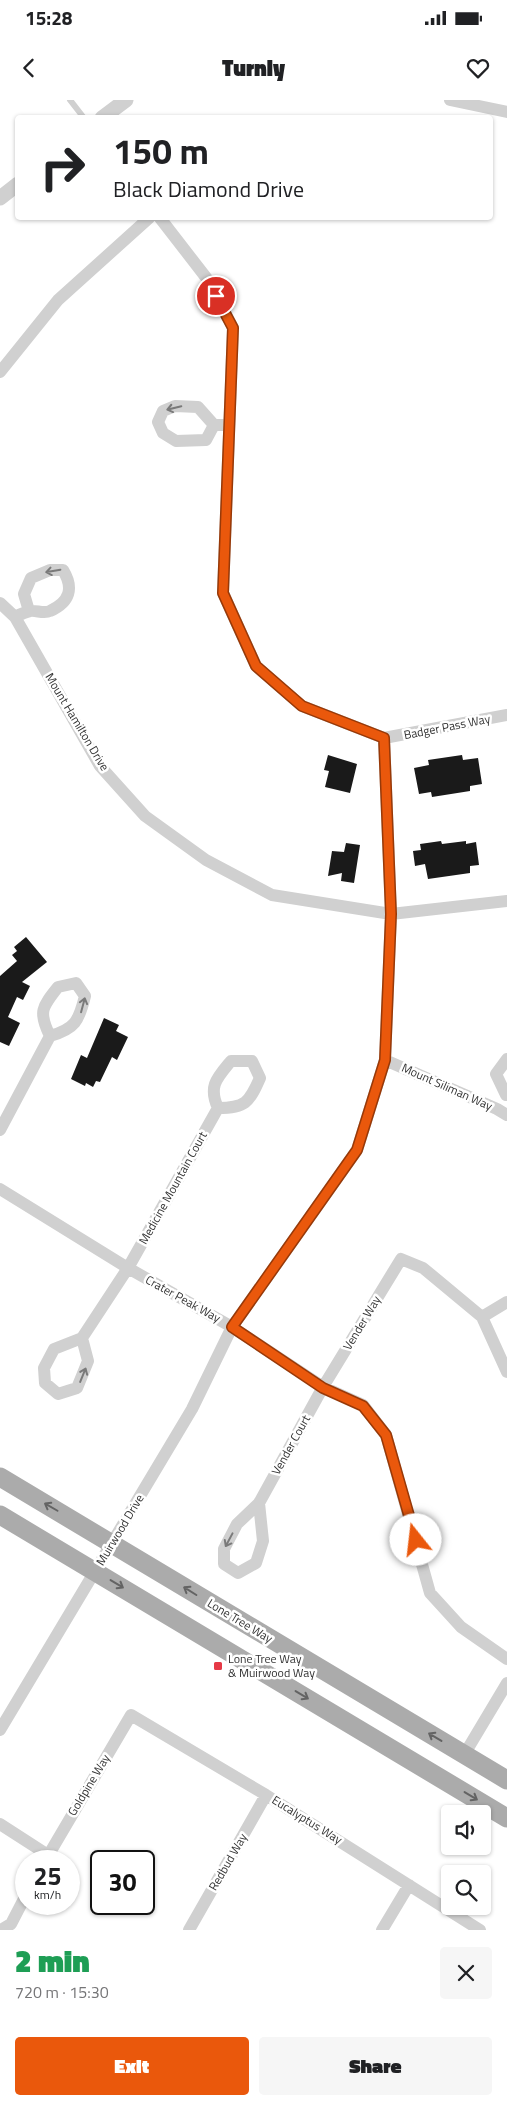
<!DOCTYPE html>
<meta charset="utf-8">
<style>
:root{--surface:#fff;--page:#f6f6f6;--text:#202124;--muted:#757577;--accent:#ea580c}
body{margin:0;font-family:"Titillium Web",sans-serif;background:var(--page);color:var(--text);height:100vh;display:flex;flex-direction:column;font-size:19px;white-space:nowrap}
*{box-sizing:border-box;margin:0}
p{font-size:16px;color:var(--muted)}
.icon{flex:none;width:28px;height:28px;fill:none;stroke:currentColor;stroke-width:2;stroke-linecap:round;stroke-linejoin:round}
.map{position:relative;height:1830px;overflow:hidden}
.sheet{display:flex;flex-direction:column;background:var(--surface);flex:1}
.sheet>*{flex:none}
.banner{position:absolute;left:15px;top:15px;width:478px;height:105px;border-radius:5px;box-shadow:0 1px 4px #0004;background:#fff;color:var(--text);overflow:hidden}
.controls{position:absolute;left:441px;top:1705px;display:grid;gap:10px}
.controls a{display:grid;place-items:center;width:50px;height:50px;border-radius:5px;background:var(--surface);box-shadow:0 1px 4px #0004;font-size:25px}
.speed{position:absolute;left:15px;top:1750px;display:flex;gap:10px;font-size:25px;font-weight:700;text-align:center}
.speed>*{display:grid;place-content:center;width:65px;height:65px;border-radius:50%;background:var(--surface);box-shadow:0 1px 4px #0004;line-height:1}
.speed small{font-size:12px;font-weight:400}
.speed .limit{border:2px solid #111;border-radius:8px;background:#fff;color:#111}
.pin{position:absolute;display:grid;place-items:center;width:42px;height:42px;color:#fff;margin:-21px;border:2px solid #fff;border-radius:50%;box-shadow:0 1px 5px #0007}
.me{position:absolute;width:55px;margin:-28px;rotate:344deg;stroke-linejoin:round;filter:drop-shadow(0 0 4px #0008)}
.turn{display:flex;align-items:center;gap:18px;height:105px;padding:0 15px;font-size:22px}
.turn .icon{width:65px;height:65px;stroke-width:2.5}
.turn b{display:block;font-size:35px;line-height:42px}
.round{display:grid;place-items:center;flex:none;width:52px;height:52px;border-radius:5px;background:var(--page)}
.summary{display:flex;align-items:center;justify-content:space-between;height:85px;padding:0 15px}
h1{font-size:30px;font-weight:800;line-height:38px;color:#1e9e55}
.primary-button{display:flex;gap:10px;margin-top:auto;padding:10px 15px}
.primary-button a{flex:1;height:58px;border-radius:5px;background:var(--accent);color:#fff;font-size:20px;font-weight:800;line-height:58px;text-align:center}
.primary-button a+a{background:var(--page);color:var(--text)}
.status{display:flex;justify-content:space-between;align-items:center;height:35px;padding:0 25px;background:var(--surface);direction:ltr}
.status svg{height:14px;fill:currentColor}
header{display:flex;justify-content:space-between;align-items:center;height:65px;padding:0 15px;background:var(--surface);font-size:22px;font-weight:800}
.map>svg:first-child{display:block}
</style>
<div class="status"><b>15:28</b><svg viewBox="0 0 49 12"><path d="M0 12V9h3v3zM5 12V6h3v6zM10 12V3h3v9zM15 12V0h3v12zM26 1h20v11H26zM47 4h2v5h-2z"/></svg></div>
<header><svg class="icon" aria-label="back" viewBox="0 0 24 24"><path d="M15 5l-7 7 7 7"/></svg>Turnly<svg class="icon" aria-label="heart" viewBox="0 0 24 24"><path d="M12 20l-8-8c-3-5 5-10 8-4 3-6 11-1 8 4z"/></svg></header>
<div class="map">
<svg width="507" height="1830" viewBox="0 0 507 1830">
<rect width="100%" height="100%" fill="#fff"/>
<path fill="#1a1a1a" d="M 328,655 L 357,664 L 350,693 L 325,687 L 329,671 L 324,670 Z
M 462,655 L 463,660 L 478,658 L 482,684 L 470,686 L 470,691 L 432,697 L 431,692 L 419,694 L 414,668 L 429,665 L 428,660 Z
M 441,741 L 442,744 L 466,741 L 466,744 L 476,742 L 479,765 L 470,766 L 470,773 L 428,779 L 425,764 L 415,766 L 413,751 L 421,750 L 420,744 Z
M 346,743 L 360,745 L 354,783 L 341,781 L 342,773 L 328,776 L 332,751 L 344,752 Z
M 26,837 L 47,862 L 22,882 L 30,886 L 23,900 L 17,897 L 8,917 L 20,923 L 9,946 L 0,942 L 0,876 L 17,861 L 12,855 L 17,851 L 14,847 Z
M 104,918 L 119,925 L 116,931 L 128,937 L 117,960 L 112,957 L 100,982 L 96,981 L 93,987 L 86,983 L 85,986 L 71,979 L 81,955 L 87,958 Z"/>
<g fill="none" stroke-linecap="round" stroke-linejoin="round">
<path stroke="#d0d0d0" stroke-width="6" d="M 70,0 L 84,18"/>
<path stroke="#d0d0d0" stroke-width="12" d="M 450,0 L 507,12
M 160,118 L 208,180 L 233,228 L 223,493 L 256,566 L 302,606 L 384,638 L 507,615
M 0,272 L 58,200 L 149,118
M 214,325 L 206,340 L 176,341 L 163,333 L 158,322 L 163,311 L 175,306 L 198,307 L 214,325 L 229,325
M 0,503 L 15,517 L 100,666 L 145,716 L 206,760 L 272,795 L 391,814 L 507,801
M 15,517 C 19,515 25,512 30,511 C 36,510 44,514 50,511 C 70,502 74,488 63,470 L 50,470 L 31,478 L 24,494 L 29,511
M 385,960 L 497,1009 L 507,1015
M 231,961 L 252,961 L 260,978 C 249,1003 245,1008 218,1008 C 208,986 217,978 231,961 Z
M 506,995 L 496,974 L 507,959
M 0,1030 L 50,936 C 75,929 79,921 85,896 L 76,883 L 58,887 C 42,907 38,912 50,936
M 0,1089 L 128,1168 L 232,1227 L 323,1287 L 363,1305 L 386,1335 L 430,1493 L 461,1527 L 507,1559
M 482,1217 L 507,1202
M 82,1238 L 88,1261 L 77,1288 L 58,1294 L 45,1283 L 44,1268 L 54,1249 L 82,1238 L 128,1168 L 218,1008
M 259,1403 L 263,1441 L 256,1463 L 238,1473 L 224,1464 L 224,1449 L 237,1424 L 259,1403 L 323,1287 L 401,1159 L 423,1168 L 482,1217 L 507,1272
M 0,1630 L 192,1309 L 232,1227 L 357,1050 L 385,960 L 391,814 L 384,638
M 464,1655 L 507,1583
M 0,1724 L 48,1755
M 45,1761 L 131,1615 L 266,1695 L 480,1830
M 1,1830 L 11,1824 L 26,1795
M 189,1830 L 266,1695
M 382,1830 L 409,1785"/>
<path stroke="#d0d0d0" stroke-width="15" d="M 102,18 L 126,0
M 0,98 L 18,84"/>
<path stroke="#ababab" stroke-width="19" d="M 0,1377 L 507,1680
M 0,1415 L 507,1718"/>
</g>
<defs><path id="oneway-shaft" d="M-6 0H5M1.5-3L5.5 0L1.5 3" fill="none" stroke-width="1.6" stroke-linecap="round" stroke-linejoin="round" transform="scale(1.25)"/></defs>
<g stroke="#7a7a7a">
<use href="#oneway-shaft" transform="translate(174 308) rotate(167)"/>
<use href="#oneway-shaft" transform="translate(53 471) rotate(170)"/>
<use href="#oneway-shaft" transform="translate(83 905) rotate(-75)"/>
<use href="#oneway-shaft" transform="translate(83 1275) rotate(-68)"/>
<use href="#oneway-shaft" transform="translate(229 1440) rotate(118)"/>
</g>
<g stroke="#636363">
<use href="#oneway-shaft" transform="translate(51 1407) rotate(-150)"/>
<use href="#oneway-shaft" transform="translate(117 1484) rotate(31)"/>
<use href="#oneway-shaft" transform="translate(190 1491) rotate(-148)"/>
<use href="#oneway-shaft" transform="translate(302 1595) rotate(31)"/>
<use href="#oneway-shaft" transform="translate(435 1637) rotate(-149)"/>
<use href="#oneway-shaft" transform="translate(471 1696) rotate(31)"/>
</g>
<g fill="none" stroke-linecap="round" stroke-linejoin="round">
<g stroke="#983908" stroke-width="12">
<path id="route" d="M 216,196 L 233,228 L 223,493 L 256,566 L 302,606 L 384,638 L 391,814 L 385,960 L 357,1050 L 232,1227 L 323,1288 L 363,1306 L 386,1335 L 416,1440"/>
</g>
<use href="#route" stroke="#ea580c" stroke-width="9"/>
</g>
<rect fill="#e63946" stroke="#fff" stroke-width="2" x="213" y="1561" width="10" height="10" rx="2.5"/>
<g text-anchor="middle" stroke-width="5" stroke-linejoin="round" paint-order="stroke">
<g font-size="12" fill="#333" stroke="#fff">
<text transform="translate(77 622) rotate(59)" y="4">Mount Hamilton Drive</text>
<text transform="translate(447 627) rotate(-11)" y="4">Badger Pass Way</text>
<text transform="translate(447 987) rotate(24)" y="4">Mount Siliman Way</text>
<text transform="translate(173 1088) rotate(-61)" y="4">Medicine Mountain Court</text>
<text transform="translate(183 1199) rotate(29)" y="4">Crater Peak Way</text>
<text transform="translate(362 1223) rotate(-59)" y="4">Vender Way</text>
<text transform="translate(291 1345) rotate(-61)" y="4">Vender Court</text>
<text transform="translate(120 1430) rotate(-59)" y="4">Muirwood Drive</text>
<text transform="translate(240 1521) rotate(31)" y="4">Lone Tree Way</text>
<text transform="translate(89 1685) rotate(-59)" y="4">Goldpine Way</text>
<text transform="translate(307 1720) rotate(32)" y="4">Eucalyptus Way</text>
<text transform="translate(228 1762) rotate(-60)" y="4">Redbud Way</text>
</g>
<g font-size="12" fill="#333" stroke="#fff" text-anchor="start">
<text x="228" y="1563">Lone Tree Way<tspan x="228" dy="14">&amp; Muirwood Way</tspan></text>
</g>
</g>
</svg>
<div class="controls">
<a><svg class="icon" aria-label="sound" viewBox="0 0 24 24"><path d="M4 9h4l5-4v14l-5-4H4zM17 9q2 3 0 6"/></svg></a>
<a><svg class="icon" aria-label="search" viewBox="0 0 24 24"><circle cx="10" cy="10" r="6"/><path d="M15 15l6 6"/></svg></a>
</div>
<div class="speed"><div>25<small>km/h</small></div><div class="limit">30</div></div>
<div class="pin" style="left:216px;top:196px;background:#d93025"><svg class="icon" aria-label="arrive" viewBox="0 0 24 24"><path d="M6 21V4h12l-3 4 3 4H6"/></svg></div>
<svg class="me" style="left:416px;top:1440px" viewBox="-20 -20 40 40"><circle r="19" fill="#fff"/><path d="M0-13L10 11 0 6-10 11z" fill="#ea580c"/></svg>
<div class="banner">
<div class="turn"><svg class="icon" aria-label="right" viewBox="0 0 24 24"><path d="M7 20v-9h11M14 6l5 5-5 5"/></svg><div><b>150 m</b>Black Diamond Drive</div></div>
</div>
</div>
<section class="sheet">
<div class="summary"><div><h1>2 min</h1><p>720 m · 15:30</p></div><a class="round"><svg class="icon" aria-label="close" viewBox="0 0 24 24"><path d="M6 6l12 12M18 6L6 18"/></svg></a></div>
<div class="primary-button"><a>Exit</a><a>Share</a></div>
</section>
